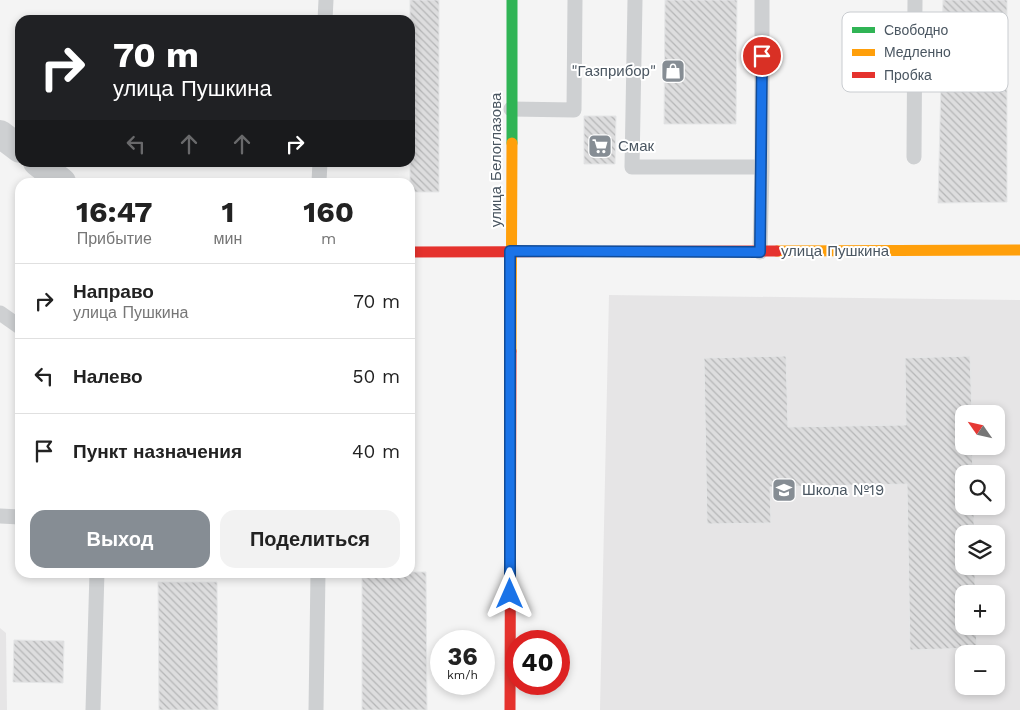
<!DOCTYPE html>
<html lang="ru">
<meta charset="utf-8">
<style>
:root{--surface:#fff;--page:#f2f2f2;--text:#222;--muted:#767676;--line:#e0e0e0;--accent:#868d94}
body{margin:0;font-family:"Work Sans",sans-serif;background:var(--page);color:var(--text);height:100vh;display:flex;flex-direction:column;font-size:19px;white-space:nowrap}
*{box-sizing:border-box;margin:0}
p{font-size:16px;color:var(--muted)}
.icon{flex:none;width:28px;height:28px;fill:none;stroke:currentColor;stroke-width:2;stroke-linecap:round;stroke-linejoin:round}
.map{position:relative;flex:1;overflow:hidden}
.details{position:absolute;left:15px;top:178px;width:400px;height:400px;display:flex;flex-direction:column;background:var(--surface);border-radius:15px;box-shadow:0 2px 8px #0003}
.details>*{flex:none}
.guide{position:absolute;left:15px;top:15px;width:400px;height:152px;border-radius:15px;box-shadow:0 2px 8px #0003;background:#202124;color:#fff;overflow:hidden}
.needle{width:32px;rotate:304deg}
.controls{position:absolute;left:955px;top:405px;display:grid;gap:10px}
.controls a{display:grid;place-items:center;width:50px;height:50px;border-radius:10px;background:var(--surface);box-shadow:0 2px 8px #0003;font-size:25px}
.speed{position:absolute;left:430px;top:630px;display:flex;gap:10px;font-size:25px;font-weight:700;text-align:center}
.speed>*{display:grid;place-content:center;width:65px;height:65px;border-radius:50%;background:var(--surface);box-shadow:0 2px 8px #0003;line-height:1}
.speed small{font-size:12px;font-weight:400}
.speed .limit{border:8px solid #d22;background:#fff;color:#111}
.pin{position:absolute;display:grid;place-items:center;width:42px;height:42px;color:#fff;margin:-21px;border:2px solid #fff;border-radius:50%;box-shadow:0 1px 5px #0007}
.me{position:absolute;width:55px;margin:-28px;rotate:0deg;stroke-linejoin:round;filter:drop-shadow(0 0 4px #0008)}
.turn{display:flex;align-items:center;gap:18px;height:105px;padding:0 15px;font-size:22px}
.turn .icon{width:65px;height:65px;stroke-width:2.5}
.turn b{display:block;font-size:35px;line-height:42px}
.lanes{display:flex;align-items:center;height:48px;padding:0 15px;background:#0003;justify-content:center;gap:25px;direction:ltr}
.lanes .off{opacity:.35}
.eta{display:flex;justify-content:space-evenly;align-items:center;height:85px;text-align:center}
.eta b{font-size:30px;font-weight:700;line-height:35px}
.cta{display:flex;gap:10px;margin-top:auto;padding:10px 15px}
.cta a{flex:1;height:58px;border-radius:15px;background:var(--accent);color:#fff;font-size:20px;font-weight:700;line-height:58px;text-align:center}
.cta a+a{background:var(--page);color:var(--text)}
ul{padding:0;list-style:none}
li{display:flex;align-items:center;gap:15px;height:75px;padding:0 15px;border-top:1px solid var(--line)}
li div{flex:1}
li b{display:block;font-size:19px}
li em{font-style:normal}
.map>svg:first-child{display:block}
</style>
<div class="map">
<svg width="1020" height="710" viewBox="0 0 1020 710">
<defs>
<pattern id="building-back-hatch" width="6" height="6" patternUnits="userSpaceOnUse" patternTransform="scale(1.25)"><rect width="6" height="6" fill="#ddddde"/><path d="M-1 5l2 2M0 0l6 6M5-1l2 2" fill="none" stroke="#b5b6b7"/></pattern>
</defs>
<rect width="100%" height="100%" fill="#f4f4f4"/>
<path fill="#e6e5e6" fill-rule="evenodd" d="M 609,295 L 1020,300 L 1020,710 L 600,710 ZM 964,414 L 996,414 L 996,446 L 964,446 ZM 964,474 L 996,474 L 996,506 L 964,506 ZM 964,534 L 996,534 L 996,566 L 964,566 ZM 964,594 L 996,594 L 996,626 L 964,626 ZM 964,654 L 996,654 L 996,686 L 964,686 Z
M 0,628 L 6,633 L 7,710 L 0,710 Z"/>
<path fill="url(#building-back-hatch)" stroke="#e5e6e7" d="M 410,0 L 439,0 L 439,192 L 410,192 Z
M 665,0 L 737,0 L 736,124 L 664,124 Z
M 943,0 L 1007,0 L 1007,202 L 938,203 Z
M 584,116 L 616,116 L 615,164 L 584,164 Z
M 786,356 L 788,427 L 906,425 L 905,358 L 970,356 L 972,414 L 964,414 L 964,446 L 972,446 L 973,474 L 964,474 L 964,506 L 974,506 L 974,534 L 964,534 L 964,566 L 975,566 L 975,594 L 964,594 L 964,626 L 976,626 L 977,648 L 910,650 L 907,484 L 770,487 L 771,523 L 707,524 L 704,358 Z
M 362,572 L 426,572 L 427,710 L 362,710 Z
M 158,582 L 217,582 L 218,710 L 159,710 Z
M 14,640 L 64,641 L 63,683 L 13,682 Z"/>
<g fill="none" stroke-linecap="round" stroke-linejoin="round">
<path stroke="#ced0d2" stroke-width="15" d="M 635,0 L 632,167 L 762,167 L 762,0
M 325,20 L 326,0
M 511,109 L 574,110 L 575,0
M 914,157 L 915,0
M 319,182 L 320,162
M 760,252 L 762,167
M 0,313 L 20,327
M 0,516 L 20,517
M 93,710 L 97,572
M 316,710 L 318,572"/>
<path stroke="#ced0d2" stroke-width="28" d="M 0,134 L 20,149
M 37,162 L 62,182"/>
<path stroke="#30b455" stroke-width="11" d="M 512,143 L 512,0"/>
<path stroke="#ff9f0a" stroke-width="11" d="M 777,251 L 1020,250
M 511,351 L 512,143"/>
<path stroke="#e5322d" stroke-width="11" d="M 410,252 L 777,251
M 510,710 L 511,351"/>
</g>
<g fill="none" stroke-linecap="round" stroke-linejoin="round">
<g stroke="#114b97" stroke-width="12">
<path id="route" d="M 510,594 L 510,251 L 760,252 L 762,56"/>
</g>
<use href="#route" stroke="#1a73e8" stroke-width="9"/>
</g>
<defs>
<g id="shop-square" transform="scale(1.25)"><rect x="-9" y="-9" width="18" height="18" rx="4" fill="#868d94" stroke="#fff"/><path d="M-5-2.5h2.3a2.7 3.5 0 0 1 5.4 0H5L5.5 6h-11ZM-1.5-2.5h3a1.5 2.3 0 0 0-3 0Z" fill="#fff"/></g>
<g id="supermarket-square" transform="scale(1.25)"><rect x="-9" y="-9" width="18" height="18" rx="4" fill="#868d94" stroke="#fff"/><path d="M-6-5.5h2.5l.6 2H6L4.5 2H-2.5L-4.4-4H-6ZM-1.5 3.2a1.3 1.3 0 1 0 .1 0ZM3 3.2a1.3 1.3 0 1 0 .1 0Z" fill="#fff"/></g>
<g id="school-square" transform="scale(1.25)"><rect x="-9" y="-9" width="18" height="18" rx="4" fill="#868d94" stroke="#fff"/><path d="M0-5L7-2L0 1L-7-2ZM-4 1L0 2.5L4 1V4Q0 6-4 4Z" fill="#fff"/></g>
</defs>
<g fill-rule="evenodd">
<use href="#shop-square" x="673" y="71"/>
<use href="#supermarket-square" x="600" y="146"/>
<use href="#school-square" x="784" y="490"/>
</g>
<g text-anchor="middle" stroke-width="4" stroke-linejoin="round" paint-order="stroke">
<g font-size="15" fill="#4a5661" stroke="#fff" text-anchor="start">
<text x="656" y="76" text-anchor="end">"Газприбор"</text>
<text x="618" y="151">Смак</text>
<text x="802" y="495">Школа №19</text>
</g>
<g font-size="15" fill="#4a5661" stroke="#fff">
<text transform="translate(496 160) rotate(-90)" y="5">улица Белоглазова</text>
<text x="835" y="256">улица Пушкина</text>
</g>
</g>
<rect x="842" y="12" width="166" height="80" rx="8" fill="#fff" stroke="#c9ccd0" stroke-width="1"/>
<rect x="852" y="27" width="23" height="6" fill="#30b455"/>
<rect x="852" y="49" width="23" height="7" fill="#ff9f0a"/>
<rect x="852" y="72" width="23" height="6" fill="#e5322d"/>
<g font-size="14" fill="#4a5661">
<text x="884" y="35">Свободно</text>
<text x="884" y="57">Медленно</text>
<text x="884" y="80">Пробка</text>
</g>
</svg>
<div class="controls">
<a><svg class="needle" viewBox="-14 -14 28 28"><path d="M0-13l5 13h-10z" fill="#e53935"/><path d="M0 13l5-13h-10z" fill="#767676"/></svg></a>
<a><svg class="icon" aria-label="search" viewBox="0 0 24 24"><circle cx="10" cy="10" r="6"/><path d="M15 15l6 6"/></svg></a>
<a><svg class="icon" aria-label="layers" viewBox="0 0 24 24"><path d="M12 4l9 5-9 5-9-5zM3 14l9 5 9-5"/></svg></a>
<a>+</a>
<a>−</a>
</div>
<div class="speed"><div>36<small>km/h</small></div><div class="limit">40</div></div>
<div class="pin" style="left:762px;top:56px;background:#d93025"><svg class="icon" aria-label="arrive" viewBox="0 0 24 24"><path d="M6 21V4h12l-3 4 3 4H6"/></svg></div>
<svg class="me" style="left:510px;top:594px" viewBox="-20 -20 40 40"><path d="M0-17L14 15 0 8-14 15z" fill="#1a73e8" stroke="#fff" stroke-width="4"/></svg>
<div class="guide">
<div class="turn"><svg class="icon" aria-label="right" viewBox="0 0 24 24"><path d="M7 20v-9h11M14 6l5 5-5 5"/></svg><div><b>70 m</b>улица Пушкина</div></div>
<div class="lanes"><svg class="icon off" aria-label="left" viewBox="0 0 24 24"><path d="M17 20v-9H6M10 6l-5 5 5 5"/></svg><svg class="icon off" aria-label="ahead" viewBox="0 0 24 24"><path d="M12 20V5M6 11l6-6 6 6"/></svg><svg class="icon off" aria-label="ahead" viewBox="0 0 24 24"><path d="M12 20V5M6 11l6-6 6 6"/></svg><svg class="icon" aria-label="right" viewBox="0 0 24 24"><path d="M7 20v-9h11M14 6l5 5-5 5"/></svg></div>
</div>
<section class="details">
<div class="eta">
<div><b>16:47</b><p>Прибытие</p></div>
<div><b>1</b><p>мин</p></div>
<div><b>160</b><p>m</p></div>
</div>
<ul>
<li><svg class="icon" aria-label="right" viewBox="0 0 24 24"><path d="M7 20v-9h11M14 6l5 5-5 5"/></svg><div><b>Направо</b><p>улица Пушкина</p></div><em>70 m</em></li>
<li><svg class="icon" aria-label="left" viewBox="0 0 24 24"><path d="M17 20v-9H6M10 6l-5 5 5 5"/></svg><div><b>Налево</b></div><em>50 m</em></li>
<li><svg class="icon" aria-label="arrive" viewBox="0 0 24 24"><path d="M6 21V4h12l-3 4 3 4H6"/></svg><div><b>Пункт назначения</b></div><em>40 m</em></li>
</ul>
<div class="cta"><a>Выход</a><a>Поделиться</a></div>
</section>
</div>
